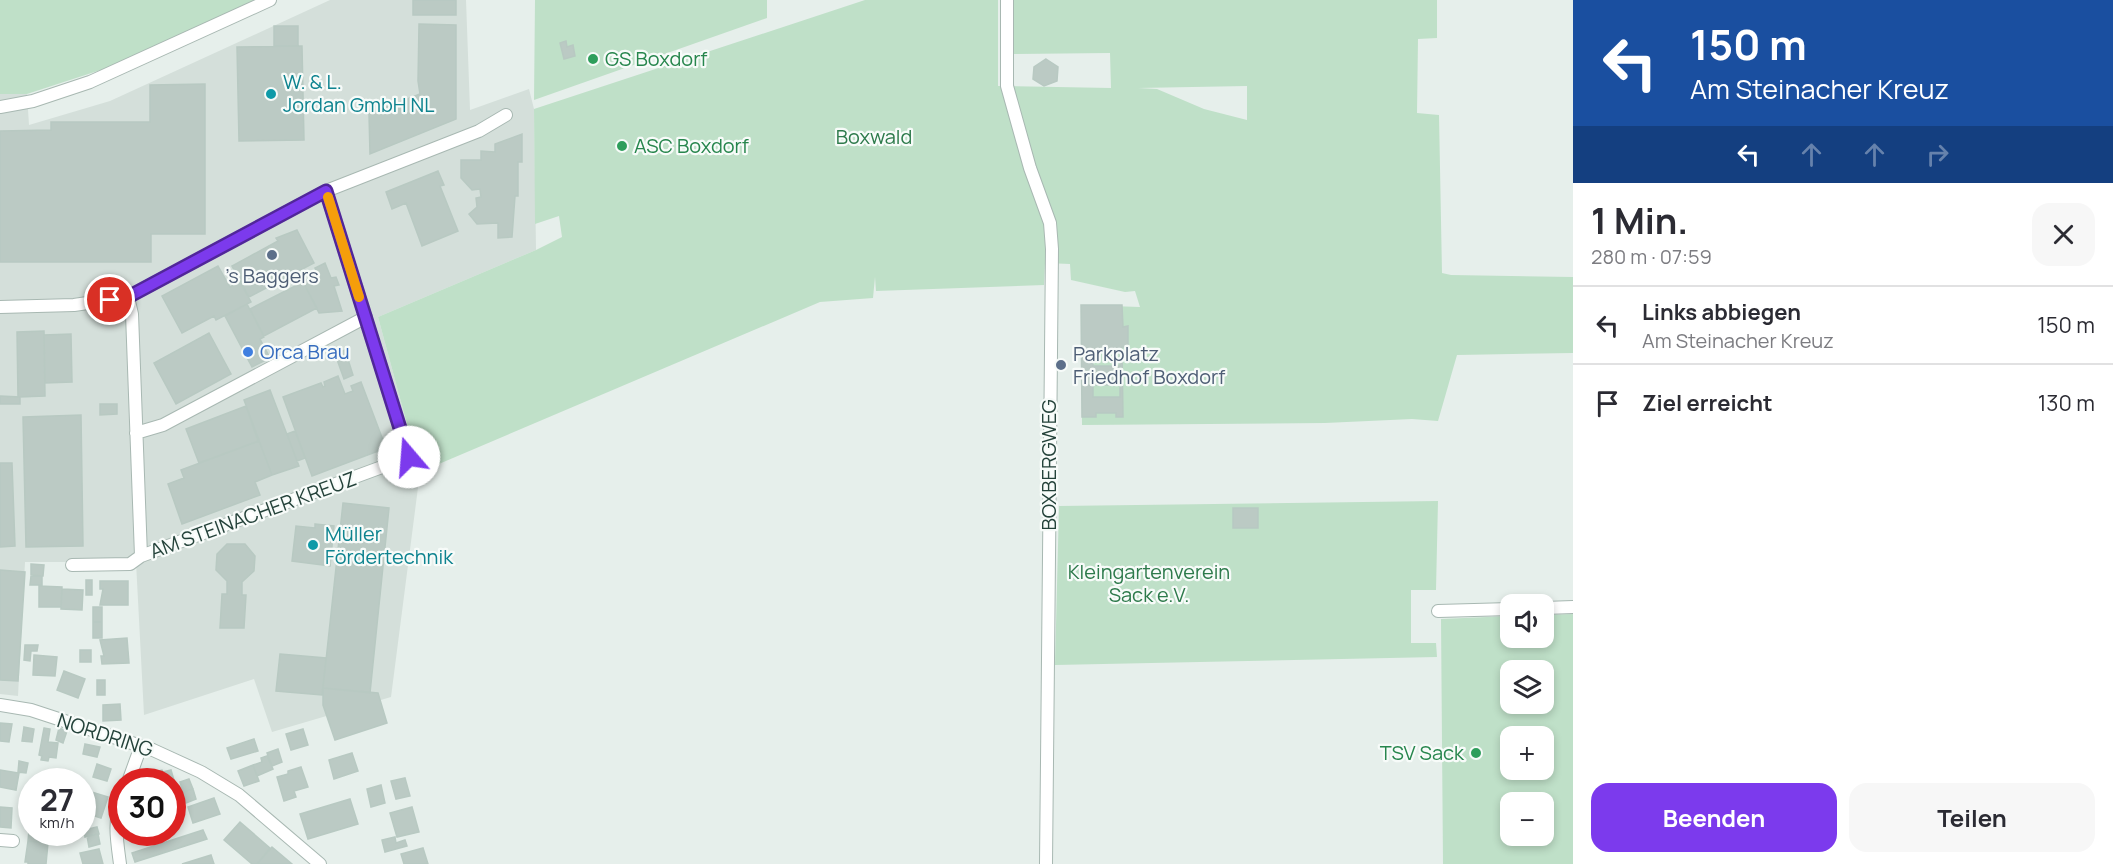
<!DOCTYPE html>
<html lang="de">
<meta charset="utf-8">
<style>
:root{--surface:#fff;--page:#f7f7f7;--text:#2b2b33;--muted:#7c7c81;--line:#e1e1e2;--accent:#7c3aed}
body{margin:0;font-family:Manrope,sans-serif;background:var(--page);color:var(--text);height:100vh;display:flex;flex-direction:column;font-size:22px;white-space:nowrap}
*{box-sizing:border-box;margin:0}
p{font-size:20px;color:var(--muted)}
.icon{flex:none;width:33px;height:33px;fill:none;stroke:currentColor;stroke-width:2;stroke-linecap:round;stroke-linejoin:round}
.map{position:relative;flex:1;overflow:hidden}
.panel{display:flex;flex-direction:column;background:var(--surface);width:540px}
.panel>*{flex:none}
.guide{background:#1a4fa0;color:#fff;overflow:hidden}
.fabs{position:absolute;left:1500px;top:594px;display:grid;gap:12px}
.fabs a{display:grid;place-items:center;width:54px;height:54px;border-radius:12px;background:var(--surface);box-shadow:0 3px 9px #0003;font-size:30px}
.speed{position:absolute;left:18px;top:768px;display:flex;gap:12px;font-size:30px;font-weight:700;text-align:center}
.speed>*{display:grid;place-content:center;width:78px;height:78px;border-radius:50%;background:var(--surface);box-shadow:0 3px 9px #0003;line-height:1}
.speed small{font-size:15px;font-weight:400}
.speed .limit{border:9px solid #d22;background:#fff;color:#111}
.pin{position:absolute;display:grid;place-items:center;width:51px;height:51px;color:#fff;margin:-26px;border:3px solid #fff;border-radius:50%;box-shadow:0 2px 6px #0007}
.me{position:absolute;width:66px;margin:-33px;rotate:342deg;stroke-linejoin:round;filter:drop-shadow(0 0 4px #0008)}
.turn{display:flex;align-items:center;gap:21px;height:126px;padding:0 18px;font-size:27px}
.turn .icon{width:78px;height:78px;stroke-width:2.5}
.turn b{display:block;font-size:42px;line-height:51px}
.lanes{display:flex;align-items:center;height:57px;padding:0 18px;background:#0003;justify-content:center;gap:30px;direction:ltr}
.lanes .off{opacity:.35}
.round{display:grid;place-items:center;flex:none;width:63px;height:63px;border-radius:18px;background:var(--page)}
.overview{display:flex;align-items:center;justify-content:space-between;height:102px;padding:0 18px}
h1{font-size:36px;font-weight:700;line-height:45px}
.button{display:flex;gap:12px;margin-top:auto;padding:12px 18px}
.button a{flex:1;height:69px;border-radius:18px;background:var(--accent);color:#fff;font-size:24px;font-weight:700;line-height:69px;text-align:center}
.button a+a{background:var(--page);color:var(--text)}
ul{padding:0;list-style:none}
li{display:flex;align-items:center;gap:18px;height:78px;padding:0 18px;border-top:2px solid var(--line)}
li div{flex:1}
li b{display:block;font-size:22px}
li em{font-style:normal}
main{display:flex;flex:1;min-height:0}
.map>svg:first-child{display:block}
</style>
<main>
<div class="map">
<svg width="1573" height="864" viewBox="0 0 1573 864">
<rect width="100%" height="100%" fill="#e6efeb"/>
<path fill="#d4dfda" d="M 330,0 L 466,0 L 470,110 L 529,89 L 534,109 L 536,250 L 378,317 L 420,472 L 391,697 L 272,732 L 254,679 L 144,715 L 136,562 L 25,562 L 18,696 L 0,694 L 0,94 L 27,94 L 29,125 L 110,101 Z"/>
<path fill="#bfe0c8" fill-rule="evenodd" d="M 0,0 L 256,0 L 116,65 L 27,94 L 0,94 Z
M 535,0 L 767,0 L 767,18 L 534,100 Z
M 865,0 L 998,0 L 998,86 L 1111,88 L 1110,53 L 1013,54 L 1013,0 L 1437,0 L 1437,38 L 1418,39 L 1417,113 L 1439,115 L 1442,273 L 1451,275 L 1573,277 L 1573,353 L 1457,355 L 1438,421 L 1412,419 L 1325,423 L 1082,425 L 1081,305 L 1140,307 L 1135,291 L 1125,292 L 1071,280 L 1070,264 L 1045,263 L 1044,285 L 876,291 L 875,277 L 873,298 L 820,302 L 420,472 L 378,317 L 536,250 L 562,237 L 559,216 L 535,224 L 534,109 ZM 1247,86 L 1247,120 L 1204,109 L 1157,89 L 1138,88 Z
M 1438,501 L 1436,590 L 1411,590 L 1411,643 L 1436,643 L 1437,657 L 1055,665 L 1059,506 Z
M 1573,614 L 1573,864 L 1443,864 L 1441,619 L 1510,616 L 1510,638 L 1544,638 L 1544,615 ZM 1544,670 L 1544,704 L 1510,704 L 1510,670 ZM 1544,736 L 1544,770 L 1510,770 L 1510,736 ZM 1510,802 L 1544,802 L 1544,836 L 1510,836 Z"/>
<path fill="#bbcac4" stroke="#b8c9c2" stroke-width="1.5" fill-rule="evenodd" d="M 413,0 L 456,0 L 456,15 L 413,15 Z
M 419,24 L 456,25 L 456,119 L 370,154 L 369,114 L 420,94 L 418,81 Z
M 274,26 L 298,26 L 298,46 L 274,46 Z
M 566,41 L 567,47 L 573,45 L 575,56 L 564,59 L 560,43 Z
M 302,46 L 304,140 L 239,141 L 237,47 Z
M 1046,59 L 1058,67 L 1057,81 L 1044,86 L 1033,79 L 1034,67 Z
M 205,84 L 205,234 L 151,234 L 151,262 L 0,262 L 0,131 L 51,130 L 51,122 L 150,122 L 150,85 Z
M 522,134 L 522,162 L 518,162 L 518,196 L 515,196 L 512,237 L 498,238 L 498,223 L 477,224 L 469,214 L 477,207 L 476,198 L 481,197 L 480,189 L 472,190 L 461,178 L 461,160 L 481,160 L 481,151 L 495,152 L 495,144 Z
M 438,171 L 444,185 L 440,186 L 458,231 L 422,246 L 406,203 L 392,209 L 386,192 Z
M 297,230 L 314,263 L 249,297 L 232,266 L 278,241 L 276,238 Z
M 325,263 L 331,278 L 336,277 L 339,285 L 334,286 L 342,311 L 319,313 L 303,282 L 318,273 L 315,268 Z
M 218,266 L 230,287 L 240,282 L 251,302 L 216,320 L 214,316 L 182,333 L 162,296 Z
M 303,282 L 317,308 L 264,336 L 250,309 Z
M 247,304 L 264,337 L 260,339 L 270,358 L 252,367 L 225,316 Z
M 1081,305 L 1122,305 L 1123,327 L 1128,326 L 1128,347 L 1122,347 L 1123,417 L 1116,417 L 1116,413 L 1096,413 L 1096,417 L 1082,417 ZM 1093,351 L 1120,351 L 1120,366 L 1093,366 ZM 1093,385 L 1120,385 L 1120,397 L 1093,397 Z
M 44,331 L 45,396 L 18,397 L 17,332 Z
M 209,333 L 231,374 L 176,404 L 154,363 Z
M 71,334 L 72,382 L 45,383 L 44,335 Z
M 345,350 L 353,375 L 344,379 L 335,354 Z
M 338,376 L 345,394 L 353,391 L 351,386 L 361,382 L 386,448 L 312,476 L 283,397 L 321,383 L 323,387 L 325,386 L 324,382 Z
M 270,390 L 299,466 L 272,475 L 244,400 Z
M 0,396 L 20,397 L 20,404 L 0,404 Z
M 100,404 L 117,404 L 117,414 L 100,415 Z
M 246,406 L 258,441 L 199,463 L 186,429 Z
M 81,415 L 83,546 L 26,547 L 23,417 Z
M 295,431 L 305,458 L 297,461 L 287,434 Z
M 259,441 L 272,475 L 255,482 L 260,495 L 182,524 L 168,484 L 184,478 L 181,470 Z
M 0,463 L 12,463 L 15,546 L 0,547 Z
M 343,503 L 389,508 L 370,693 L 323,688 Z
M 1233,508 L 1258,508 L 1258,528 L 1233,528 Z
M 315,524 L 334,526 L 330,566 L 292,561 L 296,526 L 315,528 Z
M 227,544 L 245,544 L 255,556 L 254,571 L 242,582 L 242,595 L 246,595 L 244,628 L 220,628 L 222,594 L 227,594 L 227,581 L 216,570 L 217,554 Z
M 31,564 L 44,565 L 43,576 L 31,575 Z
M 0,570 L 25,572 L 18,681 L 0,680 Z
M 31,576 L 42,576 L 42,585 L 30,585 Z
M 86,580 L 92,580 L 92,595 L 86,595 Z
M 100,581 L 128,581 L 128,605 L 100,605 L 103,589 L 100,589 Z
M 39,586 L 62,587 L 61,607 L 39,607 Z
M 62,589 L 83,590 L 82,610 L 61,609 Z
M 93,607 L 102,607 L 102,622 L 93,622 Z
M 93,622 L 102,622 L 102,638 L 93,638 Z
M 127,638 L 129,663 L 102,664 L 101,656 L 104,656 L 100,640 Z
M 25,645 L 38,645 L 37,651 L 31,651 L 30,661 L 24,660 Z
M 80,650 L 91,650 L 91,662 L 80,662 Z
M 280,654 L 326,658 L 322,695 L 276,691 Z
M 34,655 L 57,657 L 55,676 L 33,675 Z
M 64,671 L 85,679 L 78,698 L 57,690 Z
M 97,680 L 105,680 L 105,695 L 97,695 Z
M 323,688 L 378,693 L 387,723 L 335,740 L 323,705 Z
M 120,704 L 121,720 L 103,721 L 103,705 Z
M 0,723 L 12,724 L 9,742 L 0,741 Z
M 24,727 L 34,729 L 32,742 L 22,741 Z
M 44,728 L 50,729 L 48,742 L 58,743 L 56,758 L 49,757 L 48,761 L 41,760 L 42,756 L 39,755 Z
M 59,728 L 67,731 L 63,743 L 56,740 Z
M 303,729 L 308,745 L 291,750 L 286,734 Z
M 254,739 L 258,751 L 231,759 L 227,748 Z
M 85,744 L 100,747 L 97,757 L 83,754 Z
M 278,749 L 282,762 L 272,766 L 267,753 Z
M 352,753 L 358,771 L 334,779 L 329,760 Z
M 267,756 L 273,769 L 257,776 L 253,765 L 262,762 L 261,758 Z
M 19,761 L 28,763 L 26,773 L 18,772 Z
M 97,764 L 111,769 L 107,781 L 93,777 Z
M 253,765 L 259,781 L 244,786 L 238,771 Z
M 301,767 L 308,787 L 294,791 L 296,797 L 284,801 L 277,777 L 288,774 L 288,771 Z
M 0,770 L 19,773 L 16,790 L 0,787 Z
M 162,770 L 163,772 L 171,770 L 176,787 L 172,788 L 172,782 L 147,782 L 146,777 L 151,775 L 150,773 Z
M 47,774 L 63,777 L 62,782 L 46,782 Z
M 405,778 L 410,796 L 396,799 L 391,781 Z
M 189,779 L 193,789 L 183,792 L 180,782 Z
M 381,785 L 385,803 L 371,807 L 367,789 Z
M 193,789 L 196,799 L 186,803 L 183,792 Z
M 85,790 L 108,797 L 101,818 L 82,812 L 82,799 Z
M 214,798 L 220,814 L 193,823 L 188,807 Z
M 350,799 L 358,824 L 308,839 L 300,814 Z
M 23,805 L 32,806 L 32,817 L 22,816 Z
M 0,807 L 12,808 L 11,828 L 0,827 Z
M 412,807 L 419,832 L 397,837 L 390,813 Z
M 30,819 L 32,832 L 49,832 L 48,843 L 28,841 Z
M 240,822 L 270,848 L 257,864 L 252,864 L 224,840 Z
M 97,827 L 99,834 L 85,837 L 84,830 Z
M 203,830 L 207,839 L 135,862 L 132,853 Z
M 134,832 L 152,832 L 153,835 L 136,840 Z
M 98,834 L 100,844 L 89,847 L 87,836 Z
M 395,837 L 396,843 L 405,840 L 407,846 L 385,852 L 382,840 Z
M 28,841 L 48,843 L 46,864 L 28,864 L 28,862 L 25,862 Z
M 272,847 L 292,864 L 257,864 Z
M 423,848 L 428,864 L 404,864 L 401,854 Z
M 99,849 L 103,864 L 83,864 L 80,853 Z
M 211,855 L 214,864 L 182,864 Z"/>
<g fill="none" stroke-linecap="round" stroke-linejoin="round">
<g stroke="#a8b8b2" stroke-width="14">
<path id="minor" d="M 1007,0 L 1007,86 L 1030,168 L 1050,223 L 1052,249 L 1046,864
M 0,107 L 33,101 L 90,82 L 270,0
M 326,191 L 479,131 L 506,115
M 128,297 L 132,314 L 141,556
M 0,307 L 74,305 L 128,297 L 326,191 L 409,457 L 141,556 L 130,564 L 72,565
M 136,433 L 163,425 L 366,317
M 1544,608 L 1573,607
M 1438,611 L 1510,609
M 0,705 L 31,710 L 153,750 L 201,772 L 239,795 L 320,864
M 128,782 L 141,746
M 0,840 L 13,841
M 120,864 C 117,841 113,821 122,798"/>
</g>
<use href="#minor" stroke="#fff" stroke-width="12"/>
</g>
<g fill="none" stroke-linecap="round" stroke-linejoin="round">
<g stroke="#51269a" stroke-width="15">
<path id="route" d="M 110,300 L 128,297 L 326,191 L 409,457"/>
</g>
<use href="#route" stroke="#7c3aed" stroke-width="10"/>
<path stroke="#f59e0b" stroke-width="10" d="M 328,197 L 359,297"/>
</g>
<g fill="#2e9e5b" stroke="#f7fbf9" stroke-width="2">
<circle cx="593" cy="59" r="6"/>
<circle cx="622" cy="146" r="6"/>
<circle cx="1476" cy="753" r="6"/>
</g>
<g fill="#0f9aa8" stroke="#f7fbf9" stroke-width="2">
<circle cx="271" cy="94" r="6"/>
<circle cx="313" cy="545" r="6"/>
</g>
<g fill="#5c6f8a" stroke="#f7fbf9" stroke-width="2">
<circle cx="272" cy="255" r="6"/>
<circle cx="1061" cy="365" r="6"/>
</g>
<circle fill="#3f7fe0" stroke="#f7fbf9" stroke-width="2" cx="248" cy="352" r="6"/>
<g text-anchor="middle" stroke-width="4.5" stroke-linejoin="round" paint-order="stroke">
<g font-size="20" fill="#27864d" stroke="#f7fbf9" text-anchor="start">
<text x="605" y="66">GS Boxdorf</text>
<text x="634" y="153">ASC Boxdorf</text>
<text x="1464" y="760" text-anchor="end">TSV Sack</text>
</g>
<g font-size="20" fill="#0d838f" stroke="#f7fbf9" text-anchor="start">
<text x="283" y="89">W. &amp; L.<tspan x="283" dy="23">Jordan GmbH NL</tspan></text>
<text x="325" y="541">Müller<tspan x="325" dy="23">Fördertechnik</tspan></text>
</g>
<g font-size="20" fill="#2d7a4b" stroke="#f7fbf9">
<text x="874" y="144">Boxwald</text>
<text x="1149" y="579">Kleingartenverein<tspan x="1149" dy="23">Sack e.V.</tspan></text>
</g>
<g font-size="20" fill="#4e5e75" stroke="#f7fbf9">
<text x="272" y="283">'s Baggers</text>
<text x="1073" y="361" text-anchor="start">Parkplatz<tspan x="1073" dy="23">Friedhof Boxdorf</tspan></text>
</g>
<g font-size="20" fill="#366cbe" stroke="#f7fbf9" text-anchor="start">
<text x="260" y="359">Orca Brau</text>
</g>
<g font-size="20" fill="#24423a" stroke="#f7fbf9">
<text transform="translate(1049 465) rotate(-90)" y="7">BOXBERGWEG</text>
<text transform="translate(253 515) rotate(-20)" y="7">AM STEINACHER KREUZ</text>
<text transform="translate(105 735) rotate(18)" y="7">NORDRING</text>
</g>
</g>
</svg>
<div class="fabs">
<a><svg class="icon" aria-label="sound" viewBox="0 0 24 24"><path d="M4 9h4l5-4v14l-5-4H4zM17 9q2 3 0 6"/></svg></a>
<a><svg class="icon" aria-label="layers" viewBox="0 0 24 24"><path d="M12 4l9 5-9 5-9-5zM3 14l9 5 9-5"/></svg></a>
<a>+</a>
<a>−</a>
</div>
<div class="speed"><div>27<small>km/h</small></div><div class="limit">30</div></div>
<div class="pin" style="left:110px;top:300px;background:#d93025"><svg class="icon" aria-label="arrive" viewBox="0 0 24 24"><path d="M6 21V4h12l-3 4 3 4H6"/></svg></div>
<svg class="me" style="left:409px;top:457px" viewBox="-20 -20 40 40"><circle r="19" fill="#fff"/><path d="M0-13L10 11 0 6-10 11z" fill="#7c3aed"/></svg>
</div>
<section class="panel">
<div class="guide">
<div class="turn"><svg class="icon" aria-label="left" viewBox="0 0 24 24"><path d="M17 20v-9H6M10 6l-5 5 5 5"/></svg><div><b>150 m</b>Am Steinacher Kreuz</div></div>
<div class="lanes"><svg class="icon" aria-label="left" viewBox="0 0 24 24"><path d="M17 20v-9H6M10 6l-5 5 5 5"/></svg><svg class="icon off" aria-label="ahead" viewBox="0 0 24 24"><path d="M12 20V5M6 11l6-6 6 6"/></svg><svg class="icon off" aria-label="ahead" viewBox="0 0 24 24"><path d="M12 20V5M6 11l6-6 6 6"/></svg><svg class="icon off" aria-label="right" viewBox="0 0 24 24"><path d="M7 20v-9h11M14 6l5 5-5 5"/></svg></div>
</div>
<div class="overview"><div><h1>1 Min.</h1><p>280 m · 07:59</p></div><a class="round"><svg class="icon" aria-label="close" viewBox="0 0 24 24"><path d="M6 6l12 12M18 6L6 18"/></svg></a></div>
<ul>
<li><svg class="icon" aria-label="left" viewBox="0 0 24 24"><path d="M17 20v-9H6M10 6l-5 5 5 5"/></svg><div><b>Links abbiegen</b><p>Am Steinacher Kreuz</p></div><em>150 m</em></li>
<li><svg class="icon" aria-label="arrive" viewBox="0 0 24 24"><path d="M6 21V4h12l-3 4 3 4H6"/></svg><div><b>Ziel erreicht</b></div><em>130 m</em></li>
</ul>
<div class="button"><a>Beenden</a><a>Teilen</a></div>
</section>
</main>
